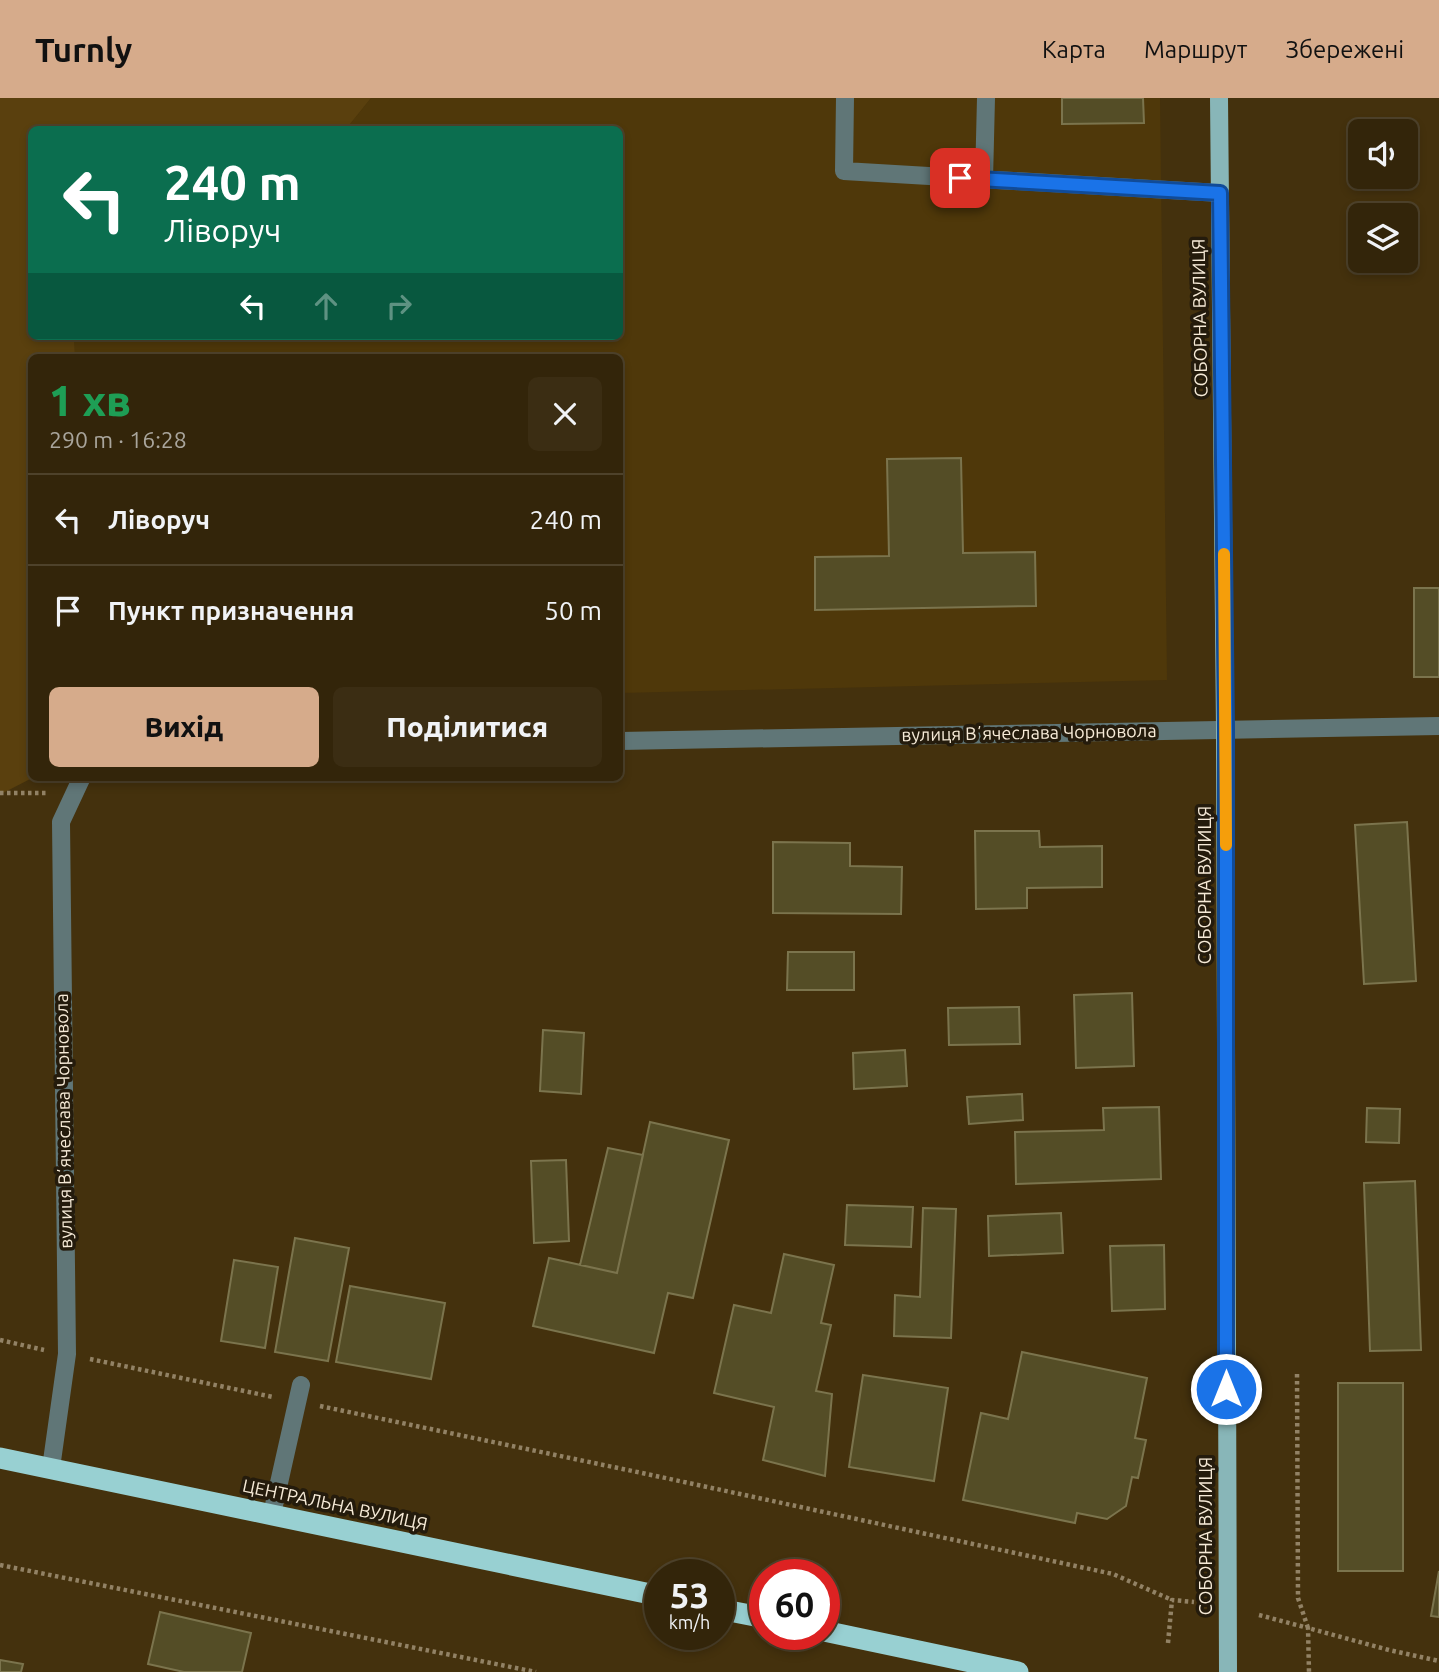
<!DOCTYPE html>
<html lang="uk">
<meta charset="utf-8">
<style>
:root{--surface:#33250a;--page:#3b2d13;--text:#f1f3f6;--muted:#a9a59c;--line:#4e422b;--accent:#d6ab8b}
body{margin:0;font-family:Ubuntu,sans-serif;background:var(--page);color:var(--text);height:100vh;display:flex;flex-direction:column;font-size:26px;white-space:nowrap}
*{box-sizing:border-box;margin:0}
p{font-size:23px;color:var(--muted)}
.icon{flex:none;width:38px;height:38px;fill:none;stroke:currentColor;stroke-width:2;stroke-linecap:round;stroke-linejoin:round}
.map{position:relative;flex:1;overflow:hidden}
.drawer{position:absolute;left:28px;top:256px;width:595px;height:427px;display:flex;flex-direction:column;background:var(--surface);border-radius:10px;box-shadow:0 4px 10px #0003,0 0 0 2px var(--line)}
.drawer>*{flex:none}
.guide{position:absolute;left:28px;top:28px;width:595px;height:214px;border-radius:10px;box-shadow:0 4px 10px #0003,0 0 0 2px var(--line);background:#0b6e4f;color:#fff;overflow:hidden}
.tools{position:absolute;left:1348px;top:21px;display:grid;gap:14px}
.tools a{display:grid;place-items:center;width:70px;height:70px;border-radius:10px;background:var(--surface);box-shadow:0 4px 10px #0003,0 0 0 2px var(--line);font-size:35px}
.speed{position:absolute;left:644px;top:1461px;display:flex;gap:14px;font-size:35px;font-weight:700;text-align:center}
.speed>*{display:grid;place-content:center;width:91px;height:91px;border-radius:50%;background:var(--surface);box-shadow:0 4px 10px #0003,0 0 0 2px var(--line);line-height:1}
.speed small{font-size:18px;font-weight:400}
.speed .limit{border:10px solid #d22;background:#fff;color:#111}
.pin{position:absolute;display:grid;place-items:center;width:60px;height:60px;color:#fff;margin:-30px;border-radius:14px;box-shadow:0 4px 10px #0006}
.me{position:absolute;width:77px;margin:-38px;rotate:0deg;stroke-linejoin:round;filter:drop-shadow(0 0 5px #0008)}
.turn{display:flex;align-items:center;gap:24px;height:147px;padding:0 21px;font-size:32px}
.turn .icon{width:91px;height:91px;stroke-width:2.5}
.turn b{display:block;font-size:49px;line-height:60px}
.lanes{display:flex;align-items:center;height:66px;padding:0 21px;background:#0003;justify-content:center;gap:35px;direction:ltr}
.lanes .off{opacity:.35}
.round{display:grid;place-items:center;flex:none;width:74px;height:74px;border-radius:10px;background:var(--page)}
.headline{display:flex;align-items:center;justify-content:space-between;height:119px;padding:0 21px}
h1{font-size:42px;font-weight:800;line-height:52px;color:#1e9e55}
.action{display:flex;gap:14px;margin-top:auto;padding:14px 21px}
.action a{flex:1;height:80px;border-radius:10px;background:var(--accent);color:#111;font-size:28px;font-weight:800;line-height:80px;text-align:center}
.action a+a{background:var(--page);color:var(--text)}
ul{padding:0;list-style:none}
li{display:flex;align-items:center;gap:21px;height:91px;padding:0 21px;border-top:2px solid var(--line)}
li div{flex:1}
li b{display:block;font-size:26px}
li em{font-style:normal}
header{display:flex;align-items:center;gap:42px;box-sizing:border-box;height:98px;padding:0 35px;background:var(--accent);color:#111}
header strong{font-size:33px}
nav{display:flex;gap:38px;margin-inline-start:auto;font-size:24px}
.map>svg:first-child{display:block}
</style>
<header>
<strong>Turnly</strong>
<nav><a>Карта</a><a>Маршрут</a><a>Збережені</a></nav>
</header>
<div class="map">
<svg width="1439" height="1574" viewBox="0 0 1439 1574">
<rect width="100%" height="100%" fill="#44310d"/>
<path fill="#4f380a" d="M 371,0 L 1160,0 L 1167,582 L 620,595 L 620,259 L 75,259 L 74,238 L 620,238 L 620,32 L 346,31 Z"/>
<path fill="#5a400e" d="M 0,0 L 371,0 L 346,31 L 32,32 L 32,238 L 74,238 L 75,259 L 32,259 L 32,679 L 34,679 L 3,695 L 0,695 Z"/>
<path fill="#544d26" stroke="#7b744d" stroke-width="2" d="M 1062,0 L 1143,0 L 1144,25 L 1062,26 Z
M 961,360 L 963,455 L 1035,454 L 1036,508 L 815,512 L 815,459 L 889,458 L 887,361 Z
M 1414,490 L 1439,490 L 1439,579 L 1414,579 Z
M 1407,724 L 1416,883 L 1364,886 L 1355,727 Z
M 975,733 L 1039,733 L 1040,749 L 1102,748 L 1102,789 L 1027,790 L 1027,810 L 976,811 Z
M 773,744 L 850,745 L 850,768 L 902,769 L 901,816 L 773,815 Z
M 788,854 L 854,854 L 854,892 L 787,892 Z
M 1132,895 L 1134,968 L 1076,970 L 1074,897 Z
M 1019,909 L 1020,946 L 949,947 L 948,910 Z
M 543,932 L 584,935 L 581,996 L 540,993 Z
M 905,952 L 907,988 L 854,991 L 853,955 Z
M 1022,996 L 1023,1022 L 969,1026 L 967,999 Z
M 1159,1009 L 1161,1081 L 1016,1086 L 1015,1034 L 1104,1032 L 1103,1010 Z
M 1367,1010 L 1400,1011 L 1399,1045 L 1366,1044 Z
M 650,1024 L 729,1042 L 693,1200 L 668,1195 L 654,1255 L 533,1228 L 549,1160 L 617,1175 Z
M 608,1050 L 643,1057 L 617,1175 L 580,1167 Z
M 566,1062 L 569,1143 L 534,1145 L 531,1063 Z
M 1415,1083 L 1421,1252 L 1370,1253 L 1364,1085 Z
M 847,1107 L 913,1109 L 911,1149 L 845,1147 Z
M 923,1110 L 956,1111 L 951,1240 L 894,1238 L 895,1197 L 920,1199 Z
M 1061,1115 L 1063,1155 L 989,1158 L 988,1118 Z
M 295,1140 L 349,1150 L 328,1263 L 275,1254 Z
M 1164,1147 L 1165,1211 L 1112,1213 L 1110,1148 Z
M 784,1156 L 834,1167 L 821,1225 L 831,1227 L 816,1293 L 832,1296 L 825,1378 L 763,1362 L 774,1309 L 714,1295 L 734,1207 L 771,1215 Z
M 234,1162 L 278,1169 L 265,1250 L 221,1243 Z
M 350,1188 L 445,1205 L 431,1281 L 336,1264 Z
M 1022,1254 L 1147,1280 L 1135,1340 L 1146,1342 L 1138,1380 L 1132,1379 L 1126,1408 L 1107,1421 L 1077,1415 L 1075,1425 L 963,1402 L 981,1315 L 1008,1321 Z
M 863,1277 L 948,1290 L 934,1383 L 849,1369 Z
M 1338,1285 L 1403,1285 L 1403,1473 L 1338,1473 Z
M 1439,1473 L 1439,1519 L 1431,1518 Z
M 160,1514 L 251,1535 L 242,1574 L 184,1574 L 148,1566 Z
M 0,1562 L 23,1566 L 21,1574 L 0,1574 Z"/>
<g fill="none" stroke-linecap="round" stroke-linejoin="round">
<path stroke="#928265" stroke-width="4.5" stroke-dasharray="3.5 3.5" stroke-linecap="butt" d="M 0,695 L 48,695
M 0,1242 L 44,1252
M 90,1261 L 273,1299
M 1297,1276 L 1298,1500 L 1308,1530 L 1389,1552 L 1439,1563
M 320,1308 L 642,1375 L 1113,1476 L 1172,1502
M 0,1467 L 536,1574
M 1259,1517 L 1308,1530 L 1309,1574
M 1168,1545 L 1172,1502 L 1194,1504"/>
<path stroke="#607677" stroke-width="18" d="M 845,0 L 844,73 L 1220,95
M 984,82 L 986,0
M 272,1416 L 301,1287"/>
<path stroke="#607677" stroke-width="18" d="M 620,643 L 1439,628
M 51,1370 L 67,1256 L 61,724 L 82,679"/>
<path stroke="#88b6b8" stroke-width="18" d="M 1219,0 L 1225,631 L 1228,1574"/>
<path stroke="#98d0d2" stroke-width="21" d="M 0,1360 L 660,1498
M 719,1511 L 765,1520
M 824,1533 L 1018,1574"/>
</g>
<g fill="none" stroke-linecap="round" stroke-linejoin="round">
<g stroke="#114b97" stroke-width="18">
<path id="route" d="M 960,80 L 1220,95 L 1226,631 L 1226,1291"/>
</g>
<use href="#route" stroke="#1a73e8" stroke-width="12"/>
<path stroke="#f59e0b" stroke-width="12" d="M 1224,456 L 1226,747"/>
</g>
<g text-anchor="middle" stroke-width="7" stroke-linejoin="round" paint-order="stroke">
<g font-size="18" fill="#f6ead7" stroke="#241b0c">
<text transform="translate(1200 220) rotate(-91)" y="6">СОБОРНА ВУЛИЦЯ</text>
<text transform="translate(1029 635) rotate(-1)" y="6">вулиця Вʼячеслава Чорновола</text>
<text transform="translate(1205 787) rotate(-90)" y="6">СОБОРНА ВУЛИЦЯ</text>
<text transform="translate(64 1023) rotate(-91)" y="6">вулиця Вʼячеслава Чорновола</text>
<text transform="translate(335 1407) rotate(12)" y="6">ЦЕНТРАЛЬНА ВУЛИЦЯ</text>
<text transform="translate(1206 1438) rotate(-90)" y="6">СОБОРНА ВУЛИЦЯ</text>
</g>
</g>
</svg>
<div class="tools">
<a><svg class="icon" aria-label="sound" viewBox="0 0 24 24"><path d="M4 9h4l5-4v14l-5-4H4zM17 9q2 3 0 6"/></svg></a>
<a><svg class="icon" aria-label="layers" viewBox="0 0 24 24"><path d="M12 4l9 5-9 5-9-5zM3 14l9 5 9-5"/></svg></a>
</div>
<div class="speed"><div>53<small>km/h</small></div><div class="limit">60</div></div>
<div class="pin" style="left:960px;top:80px;background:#d93025"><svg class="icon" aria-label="arrive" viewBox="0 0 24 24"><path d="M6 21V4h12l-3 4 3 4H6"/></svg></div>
<svg class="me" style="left:1226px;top:1291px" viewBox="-20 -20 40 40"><circle r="17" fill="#1a73e8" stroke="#fff" stroke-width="3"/><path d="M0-11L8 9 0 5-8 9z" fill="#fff"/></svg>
<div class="guide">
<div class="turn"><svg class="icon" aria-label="left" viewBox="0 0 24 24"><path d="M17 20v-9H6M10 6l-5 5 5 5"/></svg><div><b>240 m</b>Ліворуч</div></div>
<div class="lanes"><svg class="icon" aria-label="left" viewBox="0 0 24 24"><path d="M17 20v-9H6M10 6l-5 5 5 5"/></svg><svg class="icon off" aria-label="ahead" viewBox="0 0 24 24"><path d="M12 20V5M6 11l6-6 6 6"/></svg><svg class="icon off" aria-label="right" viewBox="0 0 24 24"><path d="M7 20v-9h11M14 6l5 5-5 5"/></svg></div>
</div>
<section class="drawer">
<div class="headline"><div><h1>1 хв</h1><p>290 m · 16:28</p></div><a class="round"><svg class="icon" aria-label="close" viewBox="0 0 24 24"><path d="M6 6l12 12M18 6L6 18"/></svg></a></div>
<ul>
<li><svg class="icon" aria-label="left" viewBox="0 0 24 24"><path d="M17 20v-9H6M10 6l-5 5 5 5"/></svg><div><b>Ліворуч</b></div><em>240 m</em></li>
<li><svg class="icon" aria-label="arrive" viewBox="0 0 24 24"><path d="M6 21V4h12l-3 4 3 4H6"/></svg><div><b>Пункт призначення</b></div><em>50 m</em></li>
</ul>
<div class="action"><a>Вихід</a><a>Поділитися</a></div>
</section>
</div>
